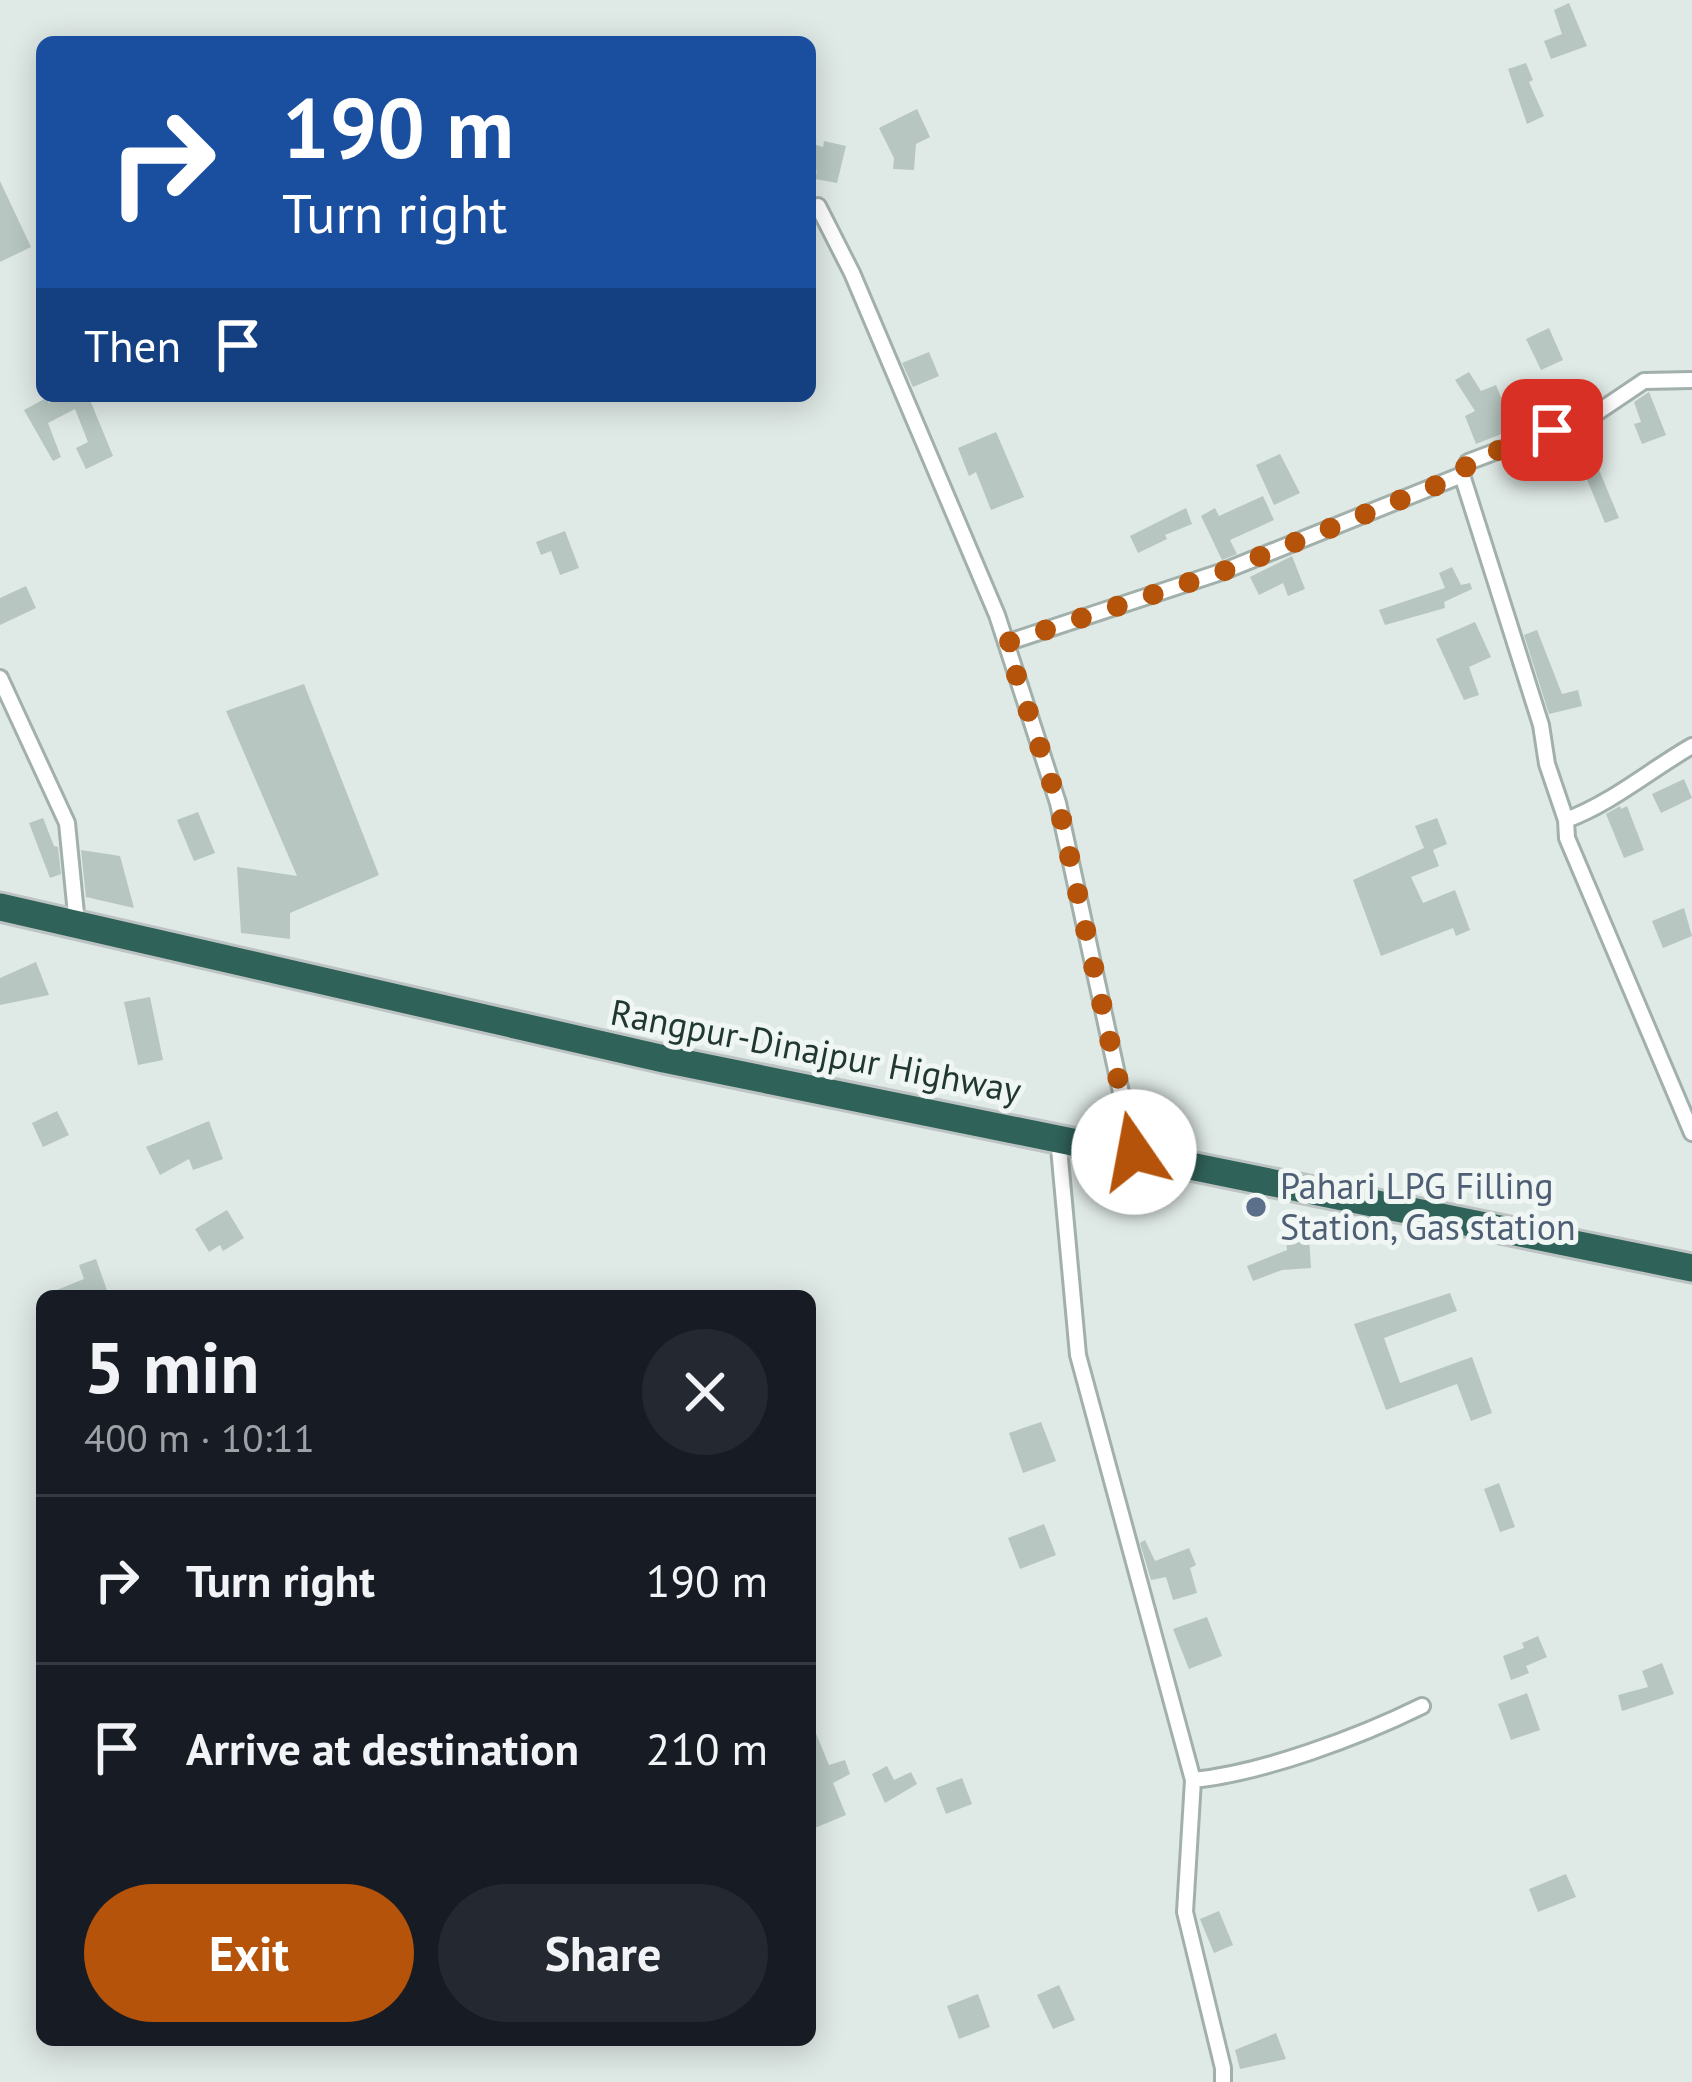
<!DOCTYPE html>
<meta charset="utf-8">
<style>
:root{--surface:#171b24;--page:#242831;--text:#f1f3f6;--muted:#9ea1a6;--line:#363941;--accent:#b45309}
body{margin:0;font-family:"PT Sans",sans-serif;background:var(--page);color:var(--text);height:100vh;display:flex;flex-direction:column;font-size:45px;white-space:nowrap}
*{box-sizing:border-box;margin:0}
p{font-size:39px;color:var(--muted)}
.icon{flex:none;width:66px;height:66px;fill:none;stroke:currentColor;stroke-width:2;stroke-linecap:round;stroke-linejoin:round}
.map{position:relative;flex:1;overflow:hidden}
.sheet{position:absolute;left:36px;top:1290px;width:780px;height:756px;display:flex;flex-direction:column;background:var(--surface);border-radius:18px;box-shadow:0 6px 30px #0003}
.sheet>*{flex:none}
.hud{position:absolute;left:36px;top:36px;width:780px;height:366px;border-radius:18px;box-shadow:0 6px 30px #0003;background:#1a4fa0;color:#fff;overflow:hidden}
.pin{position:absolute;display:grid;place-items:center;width:102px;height:102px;color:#fff;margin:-51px;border-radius:24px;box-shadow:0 6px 18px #0006}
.me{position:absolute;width:132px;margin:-66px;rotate:348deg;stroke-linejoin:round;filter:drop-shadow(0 0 9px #0008)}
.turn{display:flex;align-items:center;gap:42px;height:252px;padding:0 48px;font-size:54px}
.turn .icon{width:156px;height:156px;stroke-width:2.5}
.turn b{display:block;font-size:84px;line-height:102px}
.then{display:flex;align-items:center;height:114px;padding:0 48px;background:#0003;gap:24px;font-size:45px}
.round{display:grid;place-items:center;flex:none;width:126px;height:126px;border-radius:63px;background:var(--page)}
.head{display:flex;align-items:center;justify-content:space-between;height:204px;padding:0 48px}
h1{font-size:72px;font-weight:600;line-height:90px}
.primary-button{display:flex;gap:24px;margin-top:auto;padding:24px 48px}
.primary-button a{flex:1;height:138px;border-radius:72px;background:var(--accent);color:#fff;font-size:48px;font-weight:600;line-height:138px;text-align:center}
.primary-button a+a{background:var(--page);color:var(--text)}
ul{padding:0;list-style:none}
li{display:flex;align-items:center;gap:36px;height:168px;padding:0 48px;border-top:3px solid var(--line)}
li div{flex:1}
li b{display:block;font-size:45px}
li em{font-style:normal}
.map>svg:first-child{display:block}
</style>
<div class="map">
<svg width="1692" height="2082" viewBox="0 0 1692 2082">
<rect width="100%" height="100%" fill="#dfe9e5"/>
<path fill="#b7c6c1" d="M 1569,3 L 1587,46 L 1551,59 L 1544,41 L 1562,34 L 1554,10 Z
M 1526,63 L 1533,80 L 1529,82 L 1544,116 L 1527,124 L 1508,69 Z
M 917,109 L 930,137 L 916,144 L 914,170 L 893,169 L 894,158 L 879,128 Z
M 824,141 L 846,146 L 837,183 L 815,179 L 817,171 L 810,169 L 810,143 L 823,147 Z
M 0,181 L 31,247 L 0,262 Z
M 1549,328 L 1563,360 L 1541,370 L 1526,339 Z
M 929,352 L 939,376 L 913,387 L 902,363 Z
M 1469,372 L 1481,391 L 1496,385 L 1514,429 L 1476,444 L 1465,416 L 1475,411 L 1455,380 Z
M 1649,392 L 1666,435 L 1642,444 L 1634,424 L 1641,422 L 1634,402 Z
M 67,396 L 98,396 L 90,400 L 113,456 L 86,469 L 76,448 L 88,442 L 75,409 L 48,423 L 61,457 L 53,461 L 24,410 L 46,398 L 49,403 Z
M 996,432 L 1024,497 L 991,510 L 976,472 L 969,476 L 958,448 Z
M 1280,454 L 1300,493 L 1274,505 L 1256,465 Z
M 1597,465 L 1619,518 L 1605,523 L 1583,470 Z
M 1263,496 L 1274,520 L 1230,540 L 1237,554 L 1222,560 L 1201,516 L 1215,508 L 1219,516 Z
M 1186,508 L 1192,524 L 1165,535 L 1167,539 L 1138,553 L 1130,536 Z
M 565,531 L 579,568 L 560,575 L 551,551 L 541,555 L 536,542 Z
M 1292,556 L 1305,589 L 1288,596 L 1283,583 L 1259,595 L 1250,577 Z
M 1452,567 L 1461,585 L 1470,583 L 1472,589 L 1444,602 L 1445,608 L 1385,625 L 1379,610 L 1445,588 L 1439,573 Z
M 26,586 L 36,608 L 0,625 L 0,598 Z
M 1475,622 L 1491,657 L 1469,667 L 1479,695 L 1464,700 L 1436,639 Z
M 1537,630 L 1562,694 L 1578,690 L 1582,706 L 1549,714 L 1524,635 Z
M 304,684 L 379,875 L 290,913 L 290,939 L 241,933 L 237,867 L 297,876 L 226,711 Z
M 1684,779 L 1692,798 L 1661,813 L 1652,794 Z
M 1620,806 L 1621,809 L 1627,806 L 1644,850 L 1624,858 L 1606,814 Z
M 198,812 L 215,853 L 194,861 L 177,820 Z
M 43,818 L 54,846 L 58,847 L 61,874 L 50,878 L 29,823 Z
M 1437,818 L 1447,844 L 1433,850 L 1439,866 L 1411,877 L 1423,903 L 1455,890 L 1470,930 L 1456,936 L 1453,928 L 1381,956 L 1353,880 L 1424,848 L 1415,826 Z
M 81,850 L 120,856 L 134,908 L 86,897 Z
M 1684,908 L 1692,936 L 1663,948 L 1652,921 Z
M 36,962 L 49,995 L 0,1005 L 0,978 Z
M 150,997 L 163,1060 L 138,1065 L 124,1002 Z
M 57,1111 L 69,1135 L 43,1147 L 32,1123 Z
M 209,1121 L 223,1159 L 193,1170 L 189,1159 L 160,1175 L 146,1147 Z
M 227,1210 L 244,1238 L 223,1251 L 220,1245 L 209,1252 L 195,1229 Z
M 1309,1238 L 1311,1268 L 1282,1270 L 1253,1281 L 1247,1266 L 1287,1250 L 1286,1240 Z
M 96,1259 L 109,1296 L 42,1296 L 84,1279 L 79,1265 Z
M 1450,1293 L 1457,1311 L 1384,1338 L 1400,1383 L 1472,1357 L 1492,1413 L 1471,1421 L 1457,1384 L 1386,1410 L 1354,1324 Z
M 1041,1422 L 1056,1461 L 1023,1473 L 1009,1433 Z
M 1499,1483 L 1515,1527 L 1500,1532 L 1484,1489 Z
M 1044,1524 L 1056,1555 L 1020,1569 L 1008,1538 Z
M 1145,1540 L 1155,1561 L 1189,1548 L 1196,1565 L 1190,1568 L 1197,1593 L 1173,1600 L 1166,1577 L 1151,1580 L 1140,1543 Z
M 1207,1617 L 1222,1656 L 1189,1669 L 1173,1629 Z
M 1538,1636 L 1547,1657 L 1526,1666 L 1529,1673 L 1511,1680 L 1503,1656 L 1524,1648 L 1522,1643 Z
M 1662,1663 L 1674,1694 L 1622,1711 L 1618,1695 L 1648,1687 L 1642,1671 Z
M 1527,1693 L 1540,1730 L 1511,1740 L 1498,1704 Z
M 810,1719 L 829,1765 L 845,1760 L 850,1774 L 833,1783 L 846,1815 L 810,1830 Z
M 887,1766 L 894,1780 L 911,1772 L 917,1784 L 885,1803 L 872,1774 Z
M 962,1778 L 972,1804 L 946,1814 L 936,1788 Z
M 1566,1874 L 1576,1897 L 1538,1912 L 1529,1889 Z
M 1219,1911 L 1233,1945 L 1214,1953 L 1200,1919 Z
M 1059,1985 L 1075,2020 L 1053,2029 L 1037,1995 Z
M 978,1994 L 990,2027 L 959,2039 L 947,2006 Z
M 1276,2033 L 1286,2059 L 1240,2069 L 1235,2050 Z"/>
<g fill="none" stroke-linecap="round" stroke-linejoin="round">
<g stroke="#a2b0ac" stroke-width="20">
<path id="street" d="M 810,209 L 818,206 L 852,273 L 997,615 L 1058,803 L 1134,1152
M 1462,475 L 1541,725 L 1547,764 L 1566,820
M 1006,643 L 1224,571 L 1462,475 L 1468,462 L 1595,414 L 1644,381 L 1692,380
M 0,678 L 67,823 L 77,924
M 1692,746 C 1650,770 1612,803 1566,820 L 1567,838 L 1692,1133
M 1058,1137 L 1078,1355 L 1193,1780 L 1185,1912 L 1223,2068 L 1223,2082
M 1193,1780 C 1263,1773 1359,1737 1422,1706"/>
</g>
<g stroke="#bcc3c2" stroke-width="33">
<path id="highway" d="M 0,907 L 664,1059 L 1692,1268"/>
</g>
<use href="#street" stroke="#fff" stroke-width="14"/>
<use href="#highway" stroke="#2f6259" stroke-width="27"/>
</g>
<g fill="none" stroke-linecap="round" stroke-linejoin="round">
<path stroke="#b45309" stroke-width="21" stroke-dasharray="0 37.8" d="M 1134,1152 L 1058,803 L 1006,643 L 1224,571 L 1462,475 L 1468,462 L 1552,430"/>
</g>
<circle fill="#5c6f8a" stroke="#eff6f3" stroke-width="4.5" cx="1256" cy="1207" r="12"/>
<g text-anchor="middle" stroke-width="10" stroke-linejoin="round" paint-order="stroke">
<g font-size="36" fill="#213832" stroke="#eff6f3">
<text transform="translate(816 1051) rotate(11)" y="13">Rangpur-Dinajpur Highway</text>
</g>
<g font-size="36" fill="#4e5e75" stroke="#eff6f3" text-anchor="start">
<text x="1280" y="1199">Pahari LPG Filling<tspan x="1280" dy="41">Station, Gas station</tspan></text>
</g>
</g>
</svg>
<div class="pin" style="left:1552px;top:430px;background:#d93025"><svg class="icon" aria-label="arrive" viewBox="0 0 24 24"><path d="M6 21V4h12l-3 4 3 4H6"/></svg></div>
<svg class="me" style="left:1134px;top:1152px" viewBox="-20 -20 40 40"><circle r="19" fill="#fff"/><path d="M0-13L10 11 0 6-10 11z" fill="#b45309"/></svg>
<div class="hud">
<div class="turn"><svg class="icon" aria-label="right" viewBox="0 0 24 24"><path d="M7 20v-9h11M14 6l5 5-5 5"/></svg><div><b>190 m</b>Turn right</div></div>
<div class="then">Then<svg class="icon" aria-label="arrive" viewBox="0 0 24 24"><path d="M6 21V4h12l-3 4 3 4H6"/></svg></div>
</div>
<section class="sheet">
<div class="head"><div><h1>5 min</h1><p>400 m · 10:11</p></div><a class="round"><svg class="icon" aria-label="close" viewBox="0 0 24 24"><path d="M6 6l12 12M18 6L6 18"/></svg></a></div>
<ul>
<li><svg class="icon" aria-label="right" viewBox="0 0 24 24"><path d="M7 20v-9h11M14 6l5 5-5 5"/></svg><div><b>Turn right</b></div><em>190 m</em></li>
<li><svg class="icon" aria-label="arrive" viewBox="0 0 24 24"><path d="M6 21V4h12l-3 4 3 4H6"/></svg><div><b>Arrive at destination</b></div><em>210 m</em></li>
</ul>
<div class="primary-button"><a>Exit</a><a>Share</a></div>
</section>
</div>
